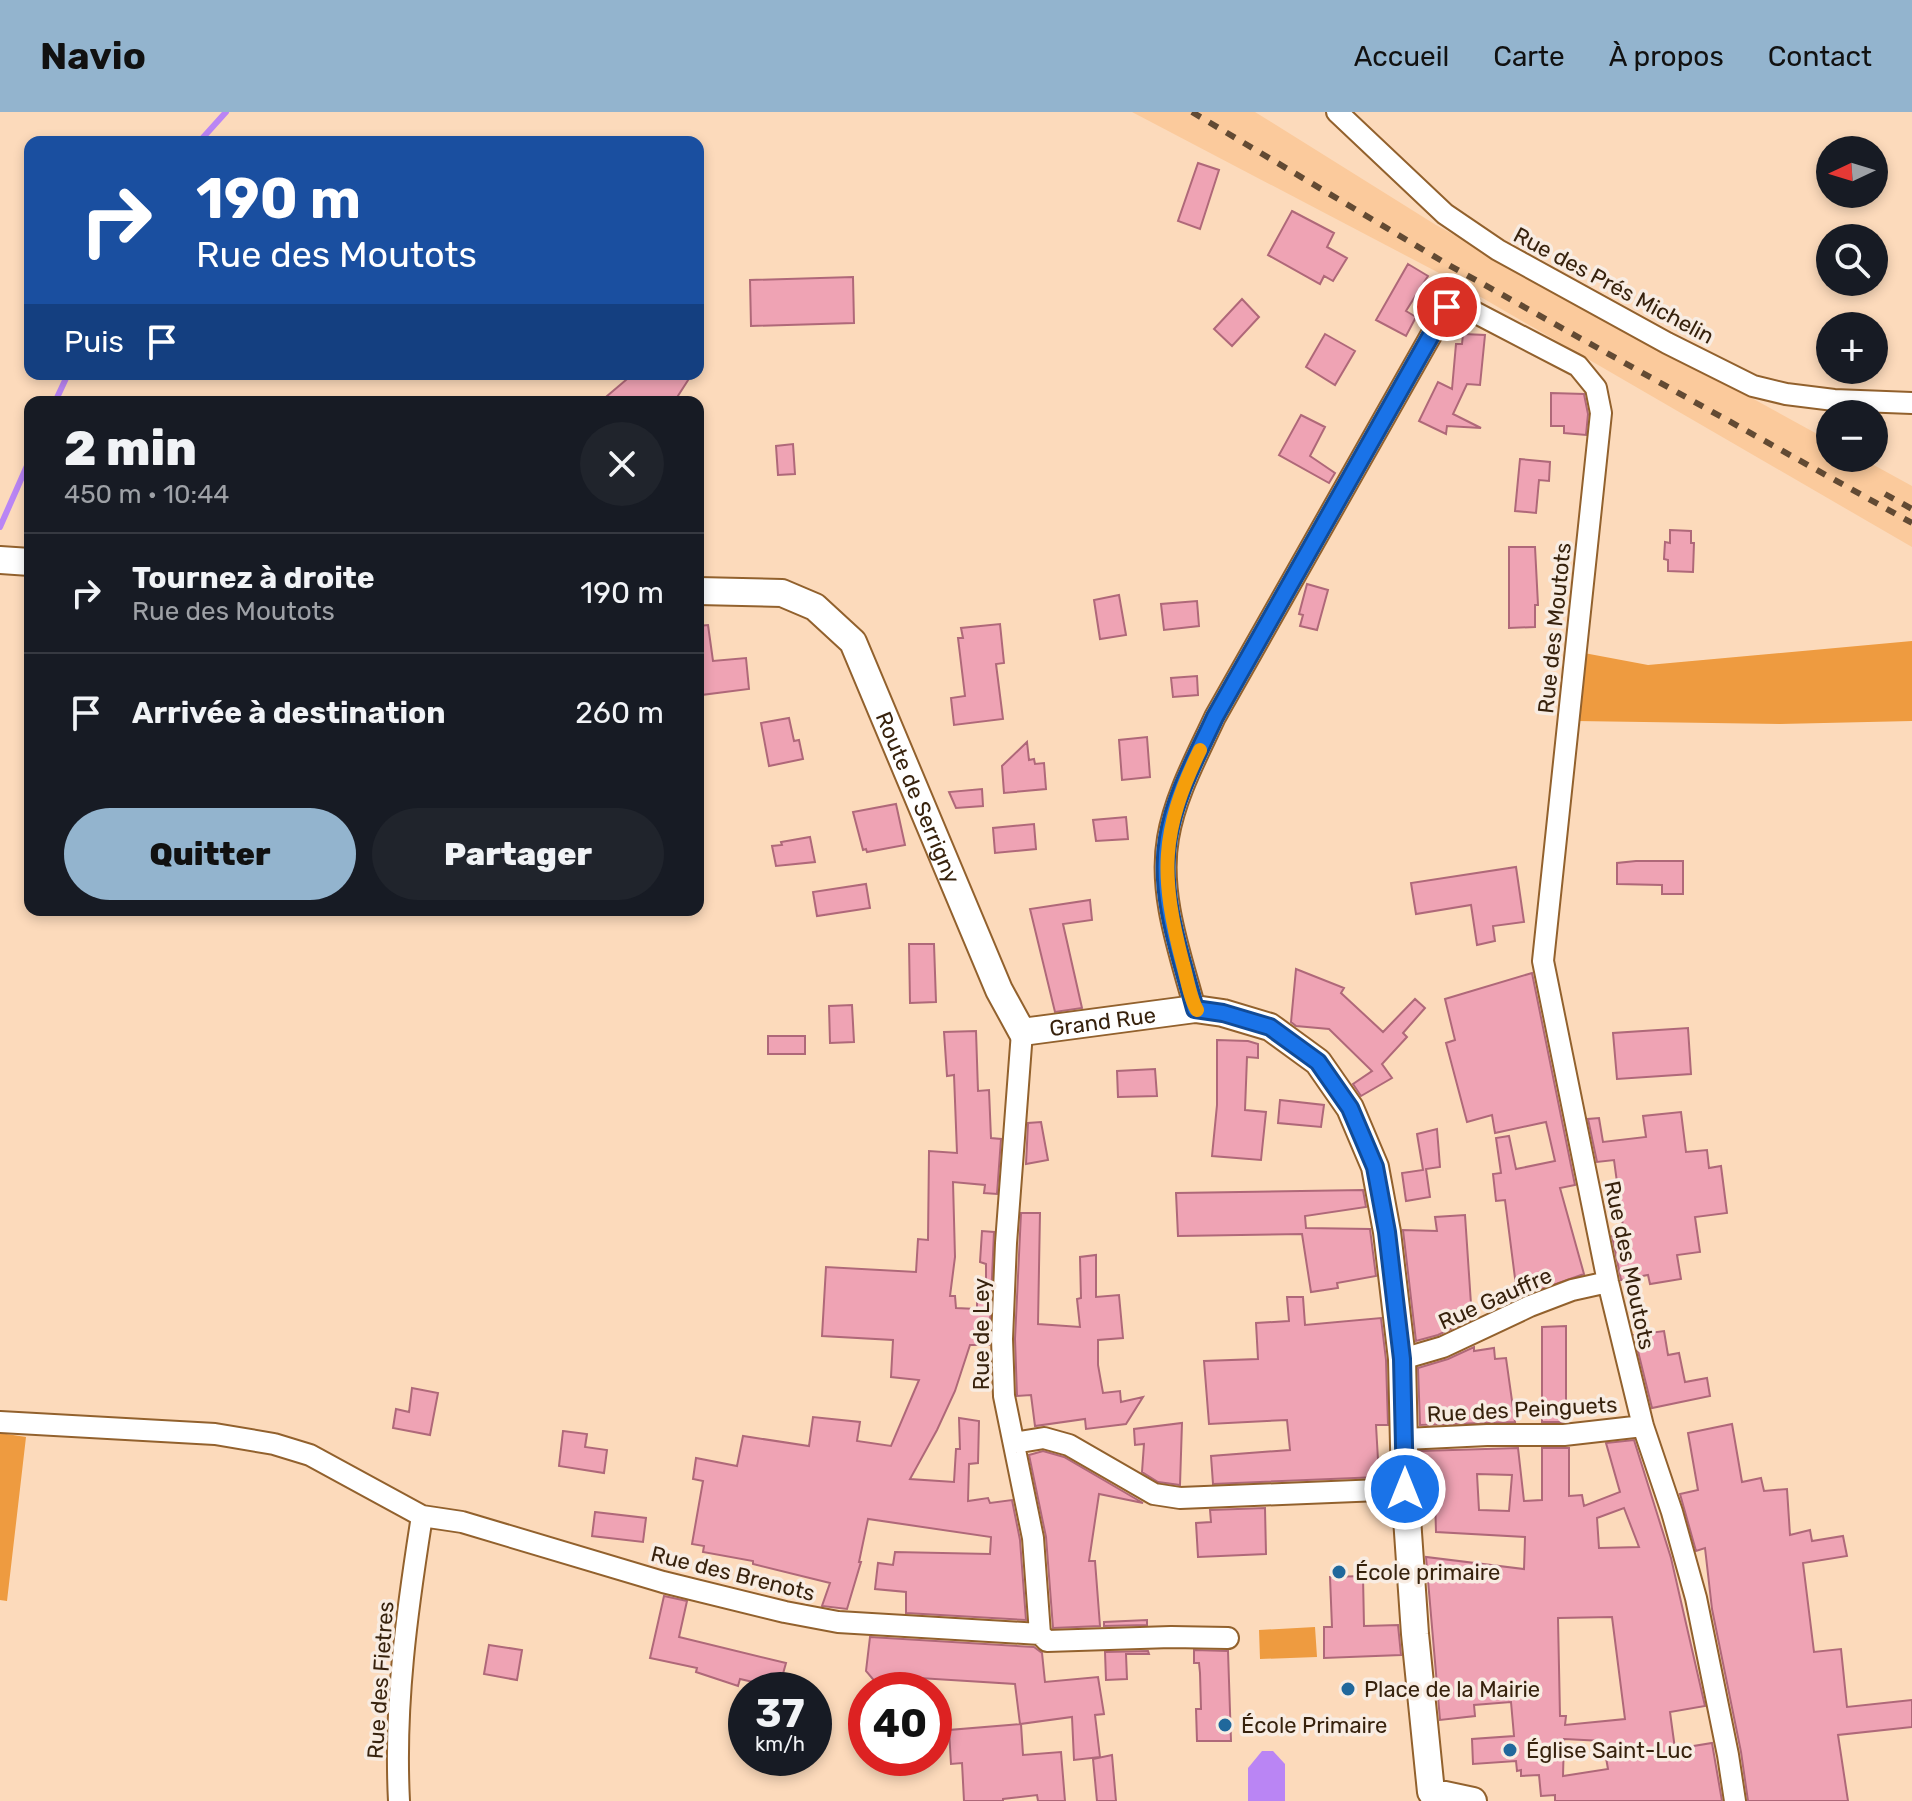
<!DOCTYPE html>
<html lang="fr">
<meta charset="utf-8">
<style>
:root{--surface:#171b24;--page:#20242c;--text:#f1f3f6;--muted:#9ea1a6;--line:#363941;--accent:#93b4ce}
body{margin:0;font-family:Rubik,sans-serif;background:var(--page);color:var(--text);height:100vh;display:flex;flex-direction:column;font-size:30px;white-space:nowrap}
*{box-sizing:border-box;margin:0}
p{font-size:26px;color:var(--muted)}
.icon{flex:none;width:44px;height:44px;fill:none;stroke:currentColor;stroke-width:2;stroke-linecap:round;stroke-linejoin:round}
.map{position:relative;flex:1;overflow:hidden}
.sheet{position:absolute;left:24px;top:284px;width:680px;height:520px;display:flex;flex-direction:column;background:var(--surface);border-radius:16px;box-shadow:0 4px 12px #0003}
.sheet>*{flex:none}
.top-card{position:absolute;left:24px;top:24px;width:680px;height:244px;border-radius:16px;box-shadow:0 4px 12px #0003;background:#1a4fa0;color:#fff;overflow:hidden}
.needle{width:52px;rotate:266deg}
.controls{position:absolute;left:1816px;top:24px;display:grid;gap:16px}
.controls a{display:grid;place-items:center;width:72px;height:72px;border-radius:50%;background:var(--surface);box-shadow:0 4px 12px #0003;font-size:40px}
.speed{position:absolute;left:728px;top:1560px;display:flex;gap:16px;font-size:40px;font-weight:700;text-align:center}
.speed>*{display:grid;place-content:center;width:104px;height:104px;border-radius:50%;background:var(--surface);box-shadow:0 4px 12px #0003;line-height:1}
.speed small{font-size:20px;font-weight:400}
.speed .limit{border:12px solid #d22;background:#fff;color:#111}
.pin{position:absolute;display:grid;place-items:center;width:68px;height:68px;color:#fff;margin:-34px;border:4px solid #fff;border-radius:50%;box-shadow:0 2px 8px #0007}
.me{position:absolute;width:88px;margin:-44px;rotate:0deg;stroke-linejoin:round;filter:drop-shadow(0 0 6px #0008)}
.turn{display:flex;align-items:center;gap:28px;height:168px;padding:0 40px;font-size:36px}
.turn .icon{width:104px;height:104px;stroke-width:2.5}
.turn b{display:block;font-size:56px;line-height:68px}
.then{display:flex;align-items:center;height:76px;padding:0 40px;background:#0003;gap:16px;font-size:30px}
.round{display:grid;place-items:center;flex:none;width:84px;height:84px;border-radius:42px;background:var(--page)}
.summary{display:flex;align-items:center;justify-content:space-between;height:136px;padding:0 40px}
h1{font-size:48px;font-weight:800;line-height:60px}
.cta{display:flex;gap:16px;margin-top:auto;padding:16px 40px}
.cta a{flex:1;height:92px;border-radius:48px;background:var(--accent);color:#111;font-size:32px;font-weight:800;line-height:92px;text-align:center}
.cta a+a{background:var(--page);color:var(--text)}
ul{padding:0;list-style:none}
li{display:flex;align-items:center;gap:24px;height:120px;padding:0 40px;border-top:2px solid var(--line)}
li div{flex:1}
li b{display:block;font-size:30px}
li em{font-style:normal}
header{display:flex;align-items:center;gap:48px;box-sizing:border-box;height:112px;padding:0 40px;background:var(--accent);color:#111}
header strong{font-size:38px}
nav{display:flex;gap:44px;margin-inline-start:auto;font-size:28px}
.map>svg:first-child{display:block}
</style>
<header>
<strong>Navio</strong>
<nav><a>Accueil</a><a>Carte</a><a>À propos</a><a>Contact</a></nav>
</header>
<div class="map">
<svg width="1912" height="1689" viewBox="0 0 1912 1689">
<rect width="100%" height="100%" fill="#fcdabb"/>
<path fill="#fbca9c" d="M 1132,0 L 1255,0 L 1436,113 L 1830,329 L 1830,346 L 1861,346 L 1912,374 L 1912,435 L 1441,162 Z"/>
<path fill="#ee9b40" d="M 1912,529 L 1912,609 L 1780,612 L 1576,609 L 1584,541 L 1648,553 Z
M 0,1321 L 26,1325 L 7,1489 L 0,1488 Z
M 1315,1515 L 1317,1545 L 1260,1547 L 1259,1518 Z"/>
<path fill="#ba85f4" d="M 1262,1639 L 1273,1639 L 1285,1652 L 1285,1689 L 1248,1689 L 1248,1656 Z"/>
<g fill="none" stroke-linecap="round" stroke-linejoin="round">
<path stroke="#ba85f4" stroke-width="6" d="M 199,30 L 226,0
M 55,290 L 68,262
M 0,415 L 30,347"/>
</g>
<path fill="#efa3b4" stroke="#af6879" stroke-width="2" fill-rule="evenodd" d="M 1198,51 L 1219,58 L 1200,117 L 1178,109 Z
M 1292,99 L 1334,121 L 1327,135 L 1347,146 L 1333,169 L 1324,164 L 1320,172 L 1268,143 Z
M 1408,152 L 1428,164 L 1406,199 L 1416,205 L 1406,224 L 1376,208 Z
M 853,165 L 854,211 L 751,214 L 750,168 Z
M 1242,187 L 1259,205 L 1232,234 L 1214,217 Z
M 1325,222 L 1355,239 L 1335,273 L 1306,255 Z
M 1463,222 L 1485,223 L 1480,273 L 1467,272 L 1453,302 L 1481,316 L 1447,314 L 1446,322 L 1419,309 L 1438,270 L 1452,277 L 1456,232 L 1462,232 Z
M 633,262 L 692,262 L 674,290 L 600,290 Z
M 1551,281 L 1584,282 L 1588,302 L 1586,323 L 1564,321 L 1564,314 L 1551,314 Z
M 1301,303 L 1325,315 L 1310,344 L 1335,361 L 1329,371 L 1279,343 Z
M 793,332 L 795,362 L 778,363 L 776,334 Z
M 1520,347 L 1550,350 L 1549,369 L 1539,368 L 1536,401 L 1515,399 Z
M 1670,418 L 1691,419 L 1691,431 L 1694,431 L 1693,460 L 1668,459 L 1668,448 L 1664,447 L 1665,430 L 1670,431 Z
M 1509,435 L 1535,435 L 1538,493 L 1535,493 L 1535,515 L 1509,516 Z
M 1307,472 L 1328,478 L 1317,518 L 1300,514 L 1303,503 L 1299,502 Z
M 1119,483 L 1126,523 L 1100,527 L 1094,488 Z
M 1197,489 L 1199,514 L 1164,518 L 1161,492 Z
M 1000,512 L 1004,551 L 996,552 L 1003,607 L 954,613 L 951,586 L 965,584 L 958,526 L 963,526 L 961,516 Z
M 708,513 L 713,549 L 746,546 L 749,577 L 701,583 L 698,514 Z
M 1197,564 L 1198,583 L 1173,585 L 1171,566 Z
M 789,606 L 794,629 L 799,628 L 803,647 L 769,654 L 761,611 Z
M 1147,625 L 1150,665 L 1122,668 L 1119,628 Z
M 1027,630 L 1029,648 L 1034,647 L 1035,652 L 1044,651 L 1046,677 L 1004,681 L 1002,654 Z
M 982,677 L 983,694 L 956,696 L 949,680 Z
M 896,692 L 905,733 L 867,740 L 866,737 L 863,738 L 853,700 Z
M 1126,705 L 1128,727 L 1096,729 L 1093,708 Z
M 1034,712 L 1036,737 L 995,741 L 993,716 Z
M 810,725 L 815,750 L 776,754 L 772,734 L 782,733 L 781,730 Z
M 1636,749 L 1683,749 L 1683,782 L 1662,782 L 1662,773 L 1617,772 L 1617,751 Z
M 1516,755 L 1524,810 L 1493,814 L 1495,829 L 1477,833 L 1471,793 L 1416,802 L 1411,771 Z
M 866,772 L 870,796 L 817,804 L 813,780 Z
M 1090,788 L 1092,808 L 1063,812 L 1082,896 L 1055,900 L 1030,797 Z
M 909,832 L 934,832 L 936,890 L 910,891 Z
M 1296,857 L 1344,876 L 1341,881 L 1383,920 L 1415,887 L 1425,896 L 1403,921 L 1407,925 L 1382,952 L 1392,966 L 1361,984 L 1353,972 L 1372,959 L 1329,917 L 1296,914 L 1291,910 Z
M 1532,861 L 1575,1073 L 1560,1076 L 1584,1162 L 1519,1185 L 1518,1173 L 1516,1174 L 1505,1088 L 1496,1089 L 1493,1062 L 1501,1061 L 1496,1026 L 1509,1024 L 1516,1057 L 1555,1049 L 1546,1010 L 1495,1021 L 1492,1003 L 1467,1010 L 1446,931 L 1455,928 L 1445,887 Z
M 852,893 L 854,930 L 830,931 L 829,894 Z
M 1688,916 L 1691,962 L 1617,967 L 1613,921 Z
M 976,919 L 978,979 L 989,978 L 991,1026 L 1001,1027 L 997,1082 L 984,1081 L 985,1073 L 953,1070 L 955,1145 L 950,1184 L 955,1184 L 956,1196 L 977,1197 L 977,1185 L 986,1185 L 986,1152 L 980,1150 L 982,1119 L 994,1120 L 989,1233 L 970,1233 L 955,1279 L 937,1318 L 910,1367 L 954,1370 L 956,1337 L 960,1337 L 959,1306 L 979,1309 L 978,1351 L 969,1352 L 968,1389 L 988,1386 L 990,1391 L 1012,1388 L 1020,1428 L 1026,1508 L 906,1501 L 906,1480 L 875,1477 L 878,1451 L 893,1453 L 895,1440 L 990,1442 L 991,1425 L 868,1407 L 859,1450 L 861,1450 L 847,1497 L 822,1494 L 830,1471 L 753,1452 L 753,1449 L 703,1440 L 704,1434 L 692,1432 L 703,1369 L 693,1367 L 696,1346 L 737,1354 L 743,1324 L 809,1334 L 813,1305 L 860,1310 L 857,1329 L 891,1334 L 919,1268 L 891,1265 L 893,1228 L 822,1224 L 826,1155 L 916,1160 L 918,1127 L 928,1128 L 929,1039 L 957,1041 L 954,963 L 947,964 L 944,920 Z
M 768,924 L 805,924 L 805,942 L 768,942 Z
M 1217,928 L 1248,929 L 1258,932 L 1258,946 L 1247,945 L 1245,998 L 1266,1000 L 1261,1048 L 1212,1044 L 1217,993 Z
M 1155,957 L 1157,984 L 1118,985 L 1117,959 Z
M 1280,988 L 1324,993 L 1321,1015 L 1278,1011 Z
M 1681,1000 L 1686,1040 L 1707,1038 L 1709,1056 L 1721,1054 L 1727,1101 L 1695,1105 L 1700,1140 L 1677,1143 L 1681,1167 L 1650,1172 L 1648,1163 L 1621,1168 L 1612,1124 L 1624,1122 L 1614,1048 L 1597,1050 L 1588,1007 L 1599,1006 L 1603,1030 L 1646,1025 L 1643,1004 Z
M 1041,1010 L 1048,1048 L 1026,1052 L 1028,1011 Z
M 1437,1017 L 1440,1055 L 1426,1057 L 1430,1085 L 1406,1089 L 1402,1061 L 1423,1058 L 1417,1022 Z
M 1363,1078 L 1366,1095 L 1305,1104 L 1306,1116 L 1370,1117 L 1376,1164 L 1337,1171 L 1338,1176 L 1311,1180 L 1302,1122 L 1178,1124 L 1176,1081 Z
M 1021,1101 L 1040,1101 L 1038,1212 L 1080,1215 L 1077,1187 L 1081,1186 L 1080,1145 L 1096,1143 L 1096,1185 L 1119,1183 L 1123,1226 L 1098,1228 L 1098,1253 L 1103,1281 L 1120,1279 L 1121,1290 L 1143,1285 L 1126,1312 L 1086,1317 L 1085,1307 L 1035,1314 L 1031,1283 L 1017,1284 L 1015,1227 Z
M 1465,1103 L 1472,1207 L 1438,1223 L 1416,1229 L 1403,1118 L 1437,1119 L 1435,1105 Z
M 1287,1185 L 1303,1185 L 1305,1213 L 1381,1206 L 1386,1248 L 1388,1313 L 1376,1313 L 1379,1365 L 1213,1372 L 1211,1344 L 1290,1338 L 1287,1308 L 1209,1312 L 1204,1249 L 1258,1247 L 1256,1211 L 1289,1209 Z
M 1566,1214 L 1566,1310 L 1542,1310 L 1542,1215 Z
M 1664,1219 L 1668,1243 L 1679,1241 L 1685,1270 L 1707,1266 L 1710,1284 L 1652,1296 L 1634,1223 Z
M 1474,1235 L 1474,1239 L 1494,1236 L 1495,1247 L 1506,1246 L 1515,1310 L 1420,1313 L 1418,1256 L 1448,1247 Z
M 412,1276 L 438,1281 L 430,1323 L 393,1316 L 396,1297 L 409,1300 Z
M 1182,1311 L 1180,1373 L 1158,1370 L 1142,1360 L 1144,1332 L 1135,1333 L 1134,1317 Z
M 1732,1312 L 1742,1370 L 1761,1366 L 1764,1379 L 1787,1377 L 1790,1423 L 1810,1418 L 1812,1429 L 1843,1424 L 1847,1444 L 1803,1451 L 1814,1540 L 1841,1537 L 1847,1595 L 1912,1588 L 1912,1615 L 1838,1623 L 1848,1689 L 1748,1689 L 1741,1640 L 1712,1497 L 1705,1436 L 1696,1439 L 1680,1382 L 1698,1378 L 1688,1321 Z
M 563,1319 L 587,1322 L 585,1335 L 607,1338 L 604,1361 L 559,1354 Z
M 1634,1328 L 1671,1446 L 1705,1594 L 1670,1600 L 1675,1637 L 1712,1631 L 1722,1689 L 1555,1689 L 1555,1683 L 1541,1684 L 1539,1663 L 1521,1664 L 1521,1658 L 1517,1659 L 1516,1649 L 1473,1652 L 1472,1627 L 1514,1624 L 1511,1590 L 1474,1593 L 1475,1604 L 1440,1608 L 1426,1445 L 1524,1457 L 1525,1425 L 1436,1420 L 1435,1386 L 1422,1386 L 1420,1339 L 1518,1336 L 1524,1389 L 1542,1388 L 1542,1336 L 1569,1336 L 1569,1384 L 1582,1383 L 1584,1394 L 1620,1380 L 1606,1331 ZM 1477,1362 L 1512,1363 L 1509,1399 L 1479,1398 ZM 1624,1396 L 1639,1435 L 1599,1436 L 1597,1406 ZM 1612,1505 L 1625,1607 L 1565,1613 L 1566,1604 L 1560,1604 L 1558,1506 ZM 1564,1627 L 1603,1629 L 1608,1657 L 1563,1664 Z
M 1043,1339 L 1064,1345 L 1143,1391 L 1099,1382 L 1089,1449 L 1095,1449 L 1100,1514 L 1053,1516 L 1046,1425 L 1029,1343 Z
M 1265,1396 L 1266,1442 L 1198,1445 L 1196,1411 L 1211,1410 L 1210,1398 Z
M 595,1400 L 646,1406 L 643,1430 L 592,1424 Z
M 1363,1464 L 1364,1514 L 1398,1513 L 1401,1543 L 1324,1546 L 1324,1515 L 1332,1515 L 1330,1465 Z
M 664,1484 L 687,1489 L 679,1525 L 786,1551 L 779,1576 L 740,1567 L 738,1574 L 696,1560 L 697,1556 L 650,1546 Z
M 1147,1508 L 1147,1513 L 1104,1514 L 1104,1510 Z
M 870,1525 L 1034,1535 L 1042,1541 L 1045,1570 L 1098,1565 L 1104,1602 L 1095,1603 L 1100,1645 L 1074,1648 L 1072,1605 L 1020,1612 L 1015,1572 L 887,1564 L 886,1578 L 882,1578 L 866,1559 Z
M 489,1533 L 522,1538 L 517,1568 L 484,1562 Z
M 1194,1538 L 1228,1539 L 1231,1629 L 1197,1629 L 1196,1597 L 1201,1597 L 1200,1561 L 1199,1551 L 1194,1551 Z
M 1148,1539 L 1149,1542 L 1126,1542 L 1127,1567 L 1106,1568 L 1105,1540 Z
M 1021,1612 L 1023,1643 L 1061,1640 L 1065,1689 L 1038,1689 L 1037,1683 L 1003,1687 L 1003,1689 L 964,1689 L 962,1651 L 951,1652 L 949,1618 Z
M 1112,1643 L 1116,1689 L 1097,1689 L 1093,1647 Z"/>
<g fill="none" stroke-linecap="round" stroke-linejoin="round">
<g stroke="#92612d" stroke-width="24">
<path id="minor" d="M 1337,0 L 1445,102 L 1498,138 L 1667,231 L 1753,274 L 1786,282 L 1834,288 L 1912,291
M 1195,897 C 1181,844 1158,783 1168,726 C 1175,684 1197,644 1215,605 L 1447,195 L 1459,192 L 1578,254 L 1596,276 L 1601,301 L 1543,849 L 1608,1170 L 1643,1314 L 1672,1400 L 1696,1486 L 1728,1643 L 1735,1689
M 1022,920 L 1006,1131 L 1002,1227 L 1004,1284 L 1033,1426 L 1040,1522
M 1402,1247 L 1443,1235 L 1530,1194 L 1572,1178 L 1608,1170
M 0,1310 L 215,1322 L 274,1332 L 310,1343 L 422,1404 L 462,1410 L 663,1470 L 785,1500 L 838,1510 L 1040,1522
M 1405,1327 L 1487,1323 L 1564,1323 L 1643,1314
M 1014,1331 L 1044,1326 L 1069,1333 L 1154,1382 L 1180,1386 L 1405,1377
M 1040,1522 L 1047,1529 L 1171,1525 L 1228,1526
M 399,1689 C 394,1592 407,1499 422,1404"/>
</g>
<g stroke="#92612d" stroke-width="30">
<g id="tertiary">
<path d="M 0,448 L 30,450"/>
<path id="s1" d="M 698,479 L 782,481 L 815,495 L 853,530 L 999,878 L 1022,920 L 1195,897 L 1223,901 L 1270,915 L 1318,950 L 1350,996 L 1375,1055 L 1387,1120 L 1402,1247 L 1405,1377 L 1415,1522 L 1431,1680 L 1473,1689"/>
</g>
</g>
<use href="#minor" stroke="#fff" stroke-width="20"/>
<use href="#tertiary" stroke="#fff" stroke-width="26"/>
<path stroke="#624a33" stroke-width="6" stroke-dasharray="10 10" stroke-linecap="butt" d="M 1192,0 L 1447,152 L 1912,411
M 1885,382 L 1912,397"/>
</g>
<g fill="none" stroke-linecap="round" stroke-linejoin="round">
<g stroke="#114b97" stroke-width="20">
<path id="route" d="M 1405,1377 L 1402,1247 L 1387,1120 L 1375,1055 L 1350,996 L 1318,950 L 1270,915 L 1223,901 L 1195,897 C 1181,844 1158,783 1168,726 C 1175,683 1197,644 1215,605 L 1447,195"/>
</g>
<use href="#route" stroke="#1a73e8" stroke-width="14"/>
<path stroke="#f59e0b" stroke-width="14" d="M 1197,898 C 1190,887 1187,866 1183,852 C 1160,764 1160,720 1200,638"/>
</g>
<g fill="#20689c" stroke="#f8ece2" stroke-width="3">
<circle cx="1339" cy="1460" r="8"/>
<circle cx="1348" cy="1577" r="8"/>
<circle cx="1225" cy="1613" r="8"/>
<circle cx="1510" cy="1638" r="8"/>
</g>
<g text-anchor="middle" stroke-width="7" stroke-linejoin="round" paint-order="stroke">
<g font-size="22" fill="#37220d" stroke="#f8ece2">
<text transform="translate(1614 173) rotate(28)" y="8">Rue des Prés Michelin</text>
<text transform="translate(1554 516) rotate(-84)" y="8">Rue des Moutots</text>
<text dy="8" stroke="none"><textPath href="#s1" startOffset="340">Route de Serrigny</textPath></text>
<text dy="8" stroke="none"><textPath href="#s1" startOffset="678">Grand Rue</textPath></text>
<text transform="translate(1630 1153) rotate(78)" y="8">Rue des Moutots</text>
<text transform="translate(1495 1186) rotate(-24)" y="8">Rue Gauffre</text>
<text transform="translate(981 1222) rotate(-90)" y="8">Rue de Ley</text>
<text transform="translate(1522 1297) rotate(-3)" y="8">Rue des Peinguets</text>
<text transform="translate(733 1461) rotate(14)" y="8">Rue des Brenots</text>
<text transform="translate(380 1568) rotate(-86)" y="8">Rue des Fietres</text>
</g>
<g font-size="22" fill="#37220d" stroke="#f8ece2" text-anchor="start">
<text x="1355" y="1468">École primaire</text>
<text x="1364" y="1585">Place de la Mairie</text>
<text x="1241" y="1621">École Primaire</text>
<text x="1526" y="1646">Église Saint-Luc</text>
</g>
</g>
</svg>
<div class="controls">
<a><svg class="needle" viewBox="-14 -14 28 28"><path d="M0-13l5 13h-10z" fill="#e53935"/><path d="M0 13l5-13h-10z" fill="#9ea1a6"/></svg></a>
<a><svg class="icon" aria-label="search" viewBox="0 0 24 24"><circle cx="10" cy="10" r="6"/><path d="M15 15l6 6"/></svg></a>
<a>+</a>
<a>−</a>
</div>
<div class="speed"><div>37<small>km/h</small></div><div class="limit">40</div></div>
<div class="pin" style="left:1447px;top:195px;background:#d93025"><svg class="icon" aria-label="arrive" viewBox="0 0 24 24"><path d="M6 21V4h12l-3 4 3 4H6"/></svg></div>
<svg class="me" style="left:1405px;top:1377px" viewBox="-20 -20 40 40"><circle r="17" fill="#1a73e8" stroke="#fff" stroke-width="3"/><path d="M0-11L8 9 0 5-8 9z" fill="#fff"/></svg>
<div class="top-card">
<div class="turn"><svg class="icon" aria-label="right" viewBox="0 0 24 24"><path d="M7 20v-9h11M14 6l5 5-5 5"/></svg><div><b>190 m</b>Rue des Moutots</div></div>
<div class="then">Puis<svg class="icon" aria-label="arrive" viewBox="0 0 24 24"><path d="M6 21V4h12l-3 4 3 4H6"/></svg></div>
</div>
<section class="sheet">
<div class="summary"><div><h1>2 min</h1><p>450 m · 10:44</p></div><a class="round"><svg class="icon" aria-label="close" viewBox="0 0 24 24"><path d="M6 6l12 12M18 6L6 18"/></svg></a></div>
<ul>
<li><svg class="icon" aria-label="right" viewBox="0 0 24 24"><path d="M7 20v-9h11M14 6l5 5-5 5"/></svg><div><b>Tournez à droite</b><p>Rue des Moutots</p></div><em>190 m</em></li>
<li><svg class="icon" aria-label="arrive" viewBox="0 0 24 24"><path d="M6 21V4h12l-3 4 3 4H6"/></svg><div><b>Arrivée à destination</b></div><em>260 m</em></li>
</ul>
<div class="cta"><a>Quitter</a><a>Partager</a></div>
</section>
</div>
